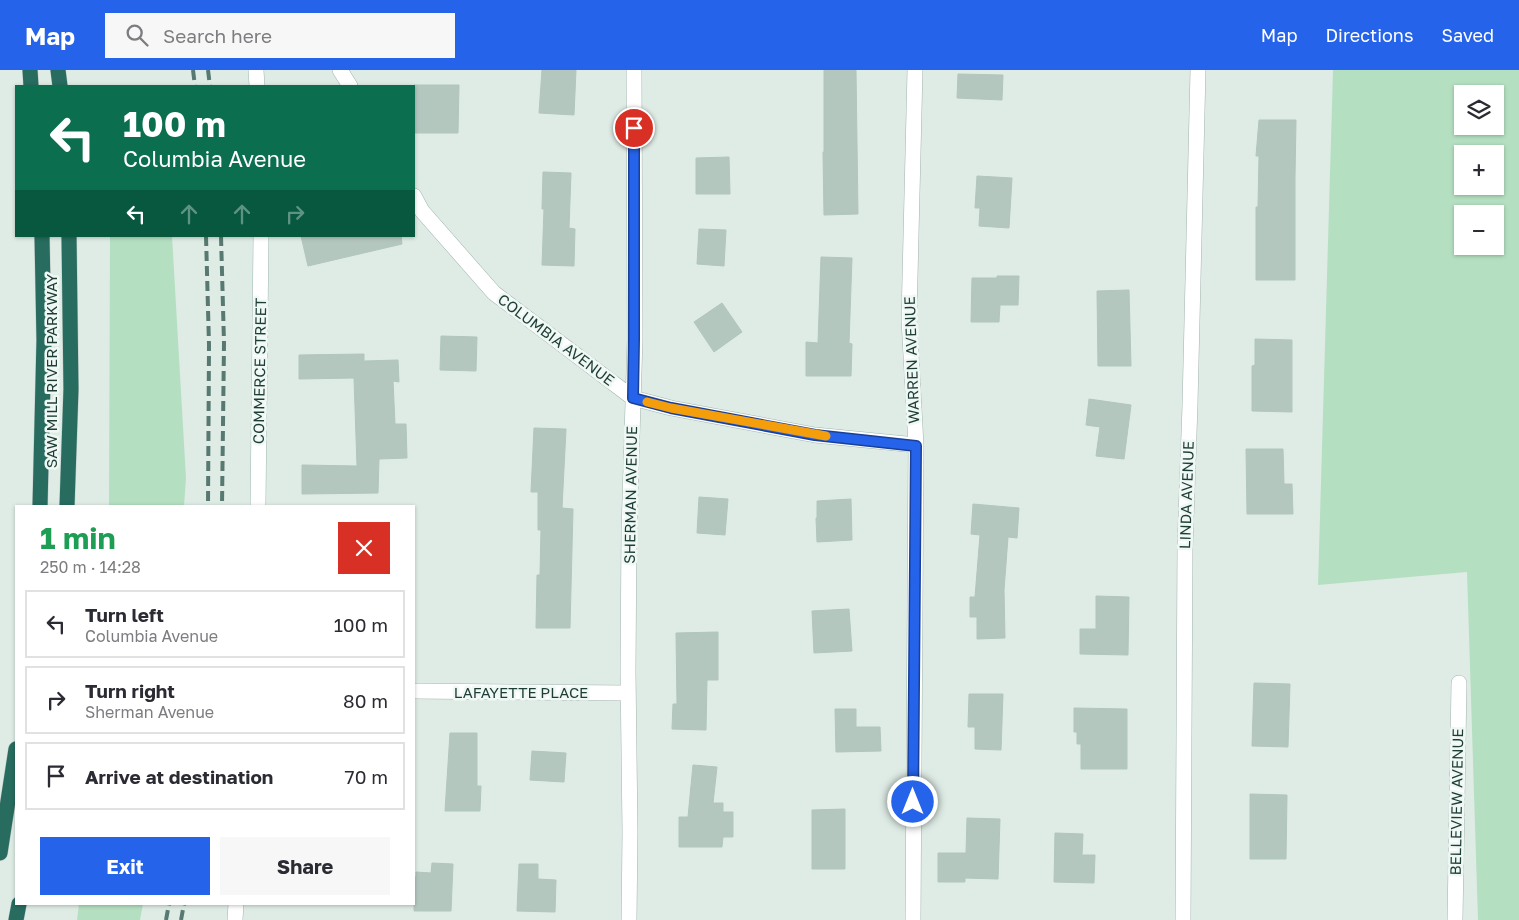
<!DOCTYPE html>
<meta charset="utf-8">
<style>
:root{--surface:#fff;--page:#f7f7f7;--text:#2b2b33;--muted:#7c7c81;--line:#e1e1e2;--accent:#2563eb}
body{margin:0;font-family:"Golos Text",sans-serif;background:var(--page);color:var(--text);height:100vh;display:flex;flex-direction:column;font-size:19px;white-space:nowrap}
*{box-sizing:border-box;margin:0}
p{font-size:16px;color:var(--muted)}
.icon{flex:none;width:28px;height:28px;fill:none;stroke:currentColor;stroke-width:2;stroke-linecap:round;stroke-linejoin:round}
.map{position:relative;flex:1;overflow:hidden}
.sheet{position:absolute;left:15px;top:435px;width:400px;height:400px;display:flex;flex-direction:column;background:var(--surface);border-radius:0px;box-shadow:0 1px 4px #0004}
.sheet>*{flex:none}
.banner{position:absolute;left:15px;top:15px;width:400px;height:152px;border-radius:0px;box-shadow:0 1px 4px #0004;background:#0b6e4f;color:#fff;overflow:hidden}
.controls{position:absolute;left:1454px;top:15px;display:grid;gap:10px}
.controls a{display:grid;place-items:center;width:50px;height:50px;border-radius:0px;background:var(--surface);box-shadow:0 1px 4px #0004;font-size:25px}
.pin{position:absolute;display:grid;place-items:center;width:42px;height:42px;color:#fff;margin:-21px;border:2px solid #fff;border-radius:50%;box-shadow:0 1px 5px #0007}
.me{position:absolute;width:55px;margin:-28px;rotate:0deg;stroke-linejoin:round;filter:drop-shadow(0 0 4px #0008)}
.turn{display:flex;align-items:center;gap:18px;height:105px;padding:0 25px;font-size:22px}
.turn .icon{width:65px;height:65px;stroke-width:2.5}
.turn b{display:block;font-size:35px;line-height:42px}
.lanes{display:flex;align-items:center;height:48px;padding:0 25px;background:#0003;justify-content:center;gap:25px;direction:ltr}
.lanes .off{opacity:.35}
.round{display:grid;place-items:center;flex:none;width:52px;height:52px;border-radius:0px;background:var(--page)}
.head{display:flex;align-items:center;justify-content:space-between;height:85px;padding:0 25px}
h1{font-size:30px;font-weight:700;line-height:38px;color:#1e9e55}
.primary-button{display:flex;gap:10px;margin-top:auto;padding:10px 25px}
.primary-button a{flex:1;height:58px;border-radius:0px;background:var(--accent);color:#fff;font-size:20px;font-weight:700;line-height:58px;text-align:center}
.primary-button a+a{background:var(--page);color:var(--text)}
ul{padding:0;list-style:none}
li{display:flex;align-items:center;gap:15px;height:68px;margin:0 10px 8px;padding:0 15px;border:2px solid var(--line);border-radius:0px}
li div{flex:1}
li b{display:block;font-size:19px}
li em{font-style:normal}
header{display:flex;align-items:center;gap:30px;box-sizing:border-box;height:70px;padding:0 25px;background:var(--accent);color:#fff}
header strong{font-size:24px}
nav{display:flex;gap:28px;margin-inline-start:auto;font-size:18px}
.search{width:350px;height:45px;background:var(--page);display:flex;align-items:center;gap:12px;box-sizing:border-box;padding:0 18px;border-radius:0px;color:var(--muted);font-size:19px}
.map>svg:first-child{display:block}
</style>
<header>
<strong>Map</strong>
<div class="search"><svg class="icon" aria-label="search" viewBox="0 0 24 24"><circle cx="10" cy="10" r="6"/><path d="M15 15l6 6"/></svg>Search here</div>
<nav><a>Map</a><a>Directions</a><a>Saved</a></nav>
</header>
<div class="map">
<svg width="1519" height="850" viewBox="0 0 1519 850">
<rect width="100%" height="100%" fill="#dfece6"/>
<path fill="#b5dfc1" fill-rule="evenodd" d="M 1333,0 L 1519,0 L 1519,850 L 1478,850 L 1467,502 L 1318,515 ZM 1462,24 L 1495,24 L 1495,56 L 1462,56 ZM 1462,84 L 1495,84 L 1495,116 L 1462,116 ZM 1462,144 L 1495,144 L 1495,176 L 1462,176 Z
M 110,166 L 172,166 L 186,408 L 184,436 L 109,436 Z
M 79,834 L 143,834 L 140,850 L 77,850 Z"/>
<path fill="#b4c7bf" stroke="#b1c6bd" d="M 542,0 L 576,0 L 574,45 L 539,43 Z
M 824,0 L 856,0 L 858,144 L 824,145 L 823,82 L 824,82 Z
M 958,4 L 1003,5 L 1002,30 L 957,28 Z
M 414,15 L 459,15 L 458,63 L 414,63 Z
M 1259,50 L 1296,50 L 1295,107 L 1295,210 L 1256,210 L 1256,137 L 1258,137 L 1259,86 L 1256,86 Z
M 729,87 L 730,124 L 696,124 L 696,88 Z
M 543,102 L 571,103 L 569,158 L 575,159 L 574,196 L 542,195 L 544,139 L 542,139 Z
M 977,106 L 1012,108 L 1009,158 L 979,156 L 980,138 L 975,138 Z
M 699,159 L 726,160 L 724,196 L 697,194 Z
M 301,166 L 401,166 L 402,174 L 308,196 Z
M 821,187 L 852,188 L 849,273 L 852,274 L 851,306 L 806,306 L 806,272 L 818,273 Z
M 997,206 L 1019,206 L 1018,235 L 1000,235 L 999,252 L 971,252 L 972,208 L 997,208 Z
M 1129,220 L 1131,296 L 1098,296 L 1097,221 Z
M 722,233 L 742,262 L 714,282 L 694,252 Z
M 441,266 L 477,267 L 476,301 L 440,300 Z
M 1255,269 L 1292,270 L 1292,342 L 1252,341 L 1252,296 L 1255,295 Z
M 364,284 L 364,291 L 398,290 L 399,312 L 393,311 L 395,354 L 406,354 L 407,388 L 379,389 L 378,423 L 302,424 L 302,395 L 357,396 L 354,308 L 299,309 L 299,285 Z
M 1089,329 L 1131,335 L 1124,389 L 1096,386 L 1100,357 L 1086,355 Z
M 534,358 L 566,359 L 562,438 L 573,439 L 570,558 L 536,558 L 537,505 L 540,505 L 541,460 L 538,460 L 538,422 L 531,422 Z
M 1246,379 L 1283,379 L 1284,414 L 1292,414 L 1293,444 L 1247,444 Z
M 699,427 L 728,429 L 725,465 L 697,463 Z
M 851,429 L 852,470 L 817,472 L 816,448 L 817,448 L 817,431 Z
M 973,434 L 1019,438 L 1017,468 L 1008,467 L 1004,520 L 1005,568 L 977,569 L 977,547 L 970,547 L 970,527 L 975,527 L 980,465 L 971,464 Z
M 1096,526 L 1129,527 L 1128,585 L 1080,584 L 1080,559 L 1096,559 Z
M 849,539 L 852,581 L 814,583 L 812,541 Z
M 718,562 L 718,610 L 707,610 L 706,660 L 672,659 L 673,634 L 677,634 L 676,563 Z
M 1254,613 L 1290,614 L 1288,677 L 1252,676 Z
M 969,624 L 1003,624 L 1001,680 L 975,679 L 975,657 L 968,657 Z
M 1074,638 L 1127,639 L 1127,699 L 1081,699 L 1081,674 L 1077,674 L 1077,662 L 1074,662 Z
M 835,639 L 856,639 L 856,657 L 880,657 L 881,681 L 836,682 Z
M 450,663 L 477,663 L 477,716 L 481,716 L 480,741 L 445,741 Z
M 532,681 L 566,683 L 564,712 L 530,710 Z
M 693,695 L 717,697 L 713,733 L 723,733 L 723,742 L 733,742 L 733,767 L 723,767 L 722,777 L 679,777 L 679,747 L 688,747 Z
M 1250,724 L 1287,725 L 1286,789 L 1250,789 Z
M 845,739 L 845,799 L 812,799 L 812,740 Z
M 967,748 L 1000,749 L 998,809 L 965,808 L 965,812 L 938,812 L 938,783 L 966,783 Z
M 1055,763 L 1083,764 L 1082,785 L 1095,785 L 1094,813 L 1054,812 Z
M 432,793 L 453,794 L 451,841 L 414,841 L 414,807 L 416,807 L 416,802 L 431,803 Z
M 519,794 L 538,794 L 538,809 L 556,810 L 555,842 L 517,841 Z"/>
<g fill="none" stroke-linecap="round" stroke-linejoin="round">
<g stroke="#a1b4ad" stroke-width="16">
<path id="street" d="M 340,0 L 350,16
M 414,126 L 422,141 L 494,223 L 633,328 L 671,338 L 815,365 L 916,375
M 414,621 L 628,623
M 629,850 L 630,763 L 628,601 L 629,462 L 635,269 L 634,0
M 913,850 L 916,375 L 909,249 L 915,0
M 1183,850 L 1185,477 L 1190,335 L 1198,0
M 1455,850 L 1459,613"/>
</g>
<g stroke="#9cb8af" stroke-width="16">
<path id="secondary" d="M 256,0 L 257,16
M 258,436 L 261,166
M 235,850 L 236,834"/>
</g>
<g stroke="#c0c9c6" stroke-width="16">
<path id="highway" d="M 30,0 L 31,16
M 58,0 L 60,16
M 40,436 L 44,270 L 42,166
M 67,436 L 71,319 L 69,166
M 0,783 L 16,679
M 16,850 L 19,834"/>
</g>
<use href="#street" stroke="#fff" stroke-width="15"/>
<use href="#secondary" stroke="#fff" stroke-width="15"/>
<use href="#highway" stroke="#276c5f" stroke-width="15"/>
<path stroke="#587971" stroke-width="4" stroke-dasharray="10 5" stroke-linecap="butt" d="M 193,0 L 195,16
M 208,0 L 210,16
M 206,166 L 209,275 L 208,436
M 221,166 L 224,273 L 222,436
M 166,850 L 169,834
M 181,850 L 184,834"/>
</g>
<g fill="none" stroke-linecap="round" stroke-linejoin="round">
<g stroke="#184099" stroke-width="12">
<path id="route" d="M 634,58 L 634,269 L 633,328 L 671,338 L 815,365 L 916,376 L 913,732"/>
</g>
<use href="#route" stroke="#2563eb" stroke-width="9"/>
<path stroke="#f59e0b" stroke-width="9" d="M 647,332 L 671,338 L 826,366"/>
</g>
<g text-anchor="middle" stroke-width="5" stroke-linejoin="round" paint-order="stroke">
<g font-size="15" fill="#1e3d35" stroke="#eff8f4">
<text transform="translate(556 270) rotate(37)" y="5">COLUMBIA AVENUE</text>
<text transform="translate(912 290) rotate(-92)" y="5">WARREN AVENUE</text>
<text transform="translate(52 301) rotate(-90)" y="5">SAW MILL RIVER PARKWAY</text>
<text transform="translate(260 301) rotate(-89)" y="5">COMMERCE STREET</text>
<text transform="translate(631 425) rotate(-89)" y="5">SHERMAN AVENUE</text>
<text transform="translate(1187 425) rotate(-88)" y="5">LINDA AVENUE</text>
<text x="521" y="628">LAFAYETTE PLACE</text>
<text transform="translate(1457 732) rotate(-89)" y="5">BELLEVIEW AVENUE</text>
</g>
</g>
</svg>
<div class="controls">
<a><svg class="icon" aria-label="layers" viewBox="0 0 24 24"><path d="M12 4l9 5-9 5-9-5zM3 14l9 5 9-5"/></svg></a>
<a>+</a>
<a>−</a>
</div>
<div class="pin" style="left:634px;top:58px;background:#d93025"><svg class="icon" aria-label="arrive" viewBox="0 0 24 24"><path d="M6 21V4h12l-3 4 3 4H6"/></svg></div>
<svg class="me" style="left:913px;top:732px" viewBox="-20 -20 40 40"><circle r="17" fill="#2563eb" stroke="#fff" stroke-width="3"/><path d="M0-11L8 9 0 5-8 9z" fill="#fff"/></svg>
<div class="banner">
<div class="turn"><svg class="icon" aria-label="left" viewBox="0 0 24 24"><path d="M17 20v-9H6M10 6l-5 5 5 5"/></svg><div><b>100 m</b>Columbia Avenue</div></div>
<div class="lanes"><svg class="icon" aria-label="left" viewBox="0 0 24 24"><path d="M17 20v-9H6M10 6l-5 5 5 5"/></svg><svg class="icon off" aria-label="ahead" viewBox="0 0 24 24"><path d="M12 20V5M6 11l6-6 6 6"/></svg><svg class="icon off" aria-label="ahead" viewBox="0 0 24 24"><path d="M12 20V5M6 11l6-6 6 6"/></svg><svg class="icon off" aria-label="right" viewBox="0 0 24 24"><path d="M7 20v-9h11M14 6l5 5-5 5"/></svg></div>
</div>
<section class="sheet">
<div class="head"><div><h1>1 min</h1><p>250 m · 14:28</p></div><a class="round" style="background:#d93025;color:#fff"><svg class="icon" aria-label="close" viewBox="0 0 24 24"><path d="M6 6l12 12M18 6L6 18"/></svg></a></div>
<ul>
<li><svg class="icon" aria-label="left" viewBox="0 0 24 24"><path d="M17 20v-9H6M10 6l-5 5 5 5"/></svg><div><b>Turn left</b><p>Columbia Avenue</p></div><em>100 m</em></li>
<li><svg class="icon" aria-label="right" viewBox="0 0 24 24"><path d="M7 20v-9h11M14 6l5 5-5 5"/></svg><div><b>Turn right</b><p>Sherman Avenue</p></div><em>80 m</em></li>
<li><svg class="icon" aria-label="arrive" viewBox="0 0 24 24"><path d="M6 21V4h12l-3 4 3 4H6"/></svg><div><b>Arrive at destination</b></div><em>70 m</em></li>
</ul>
<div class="primary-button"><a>Exit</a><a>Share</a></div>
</section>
</div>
